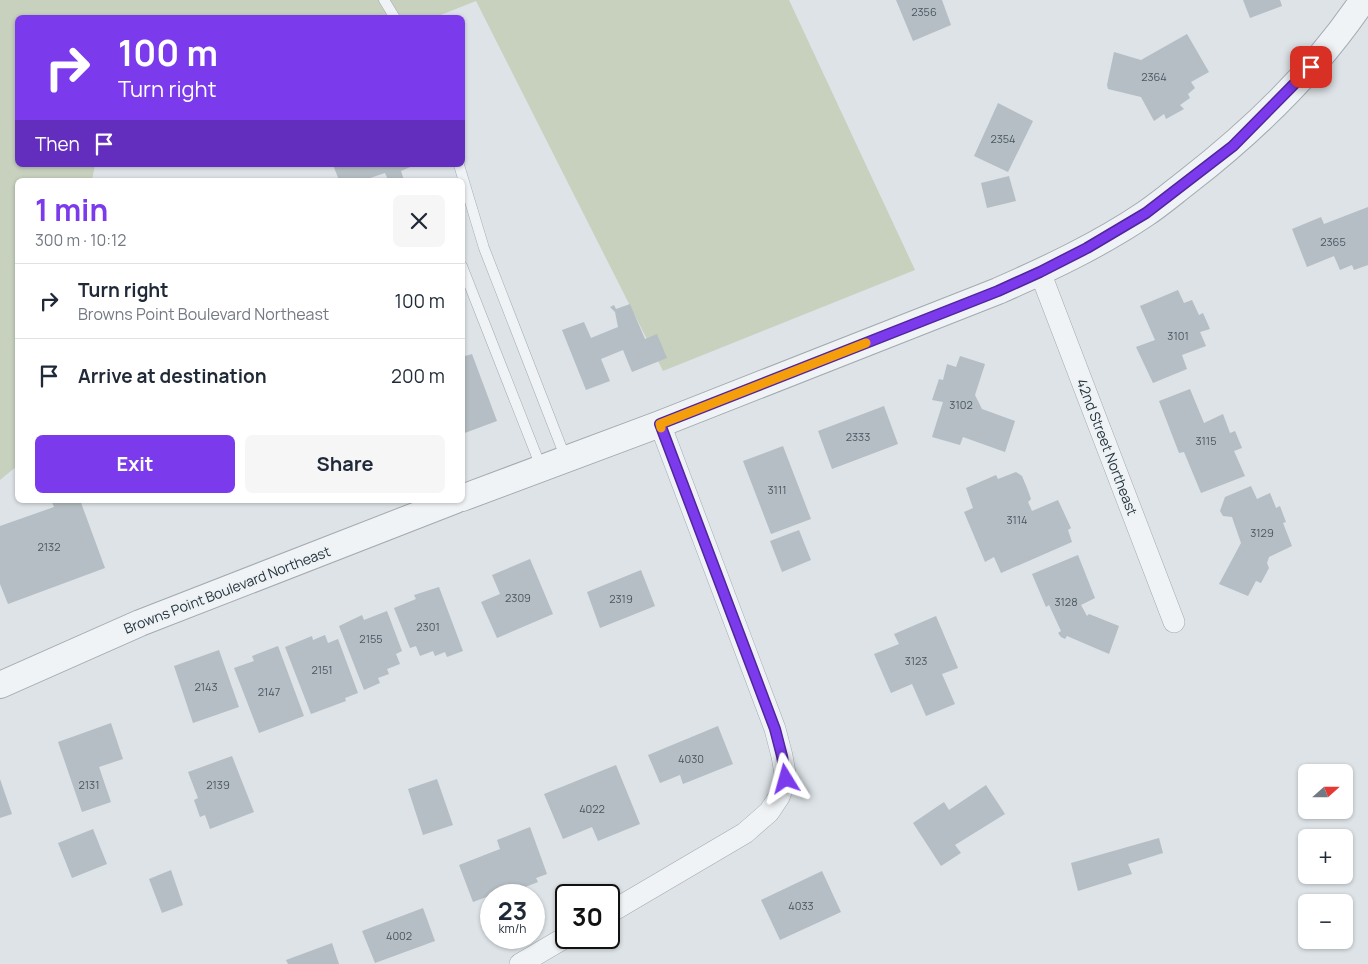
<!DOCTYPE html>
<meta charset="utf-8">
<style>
:root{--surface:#fff;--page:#f6f6f7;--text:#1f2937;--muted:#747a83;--line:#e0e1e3;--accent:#7c3aed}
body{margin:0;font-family:Manrope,sans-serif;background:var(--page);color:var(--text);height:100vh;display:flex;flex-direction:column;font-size:19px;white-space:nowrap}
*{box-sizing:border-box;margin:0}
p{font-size:16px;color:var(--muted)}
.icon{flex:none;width:28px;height:28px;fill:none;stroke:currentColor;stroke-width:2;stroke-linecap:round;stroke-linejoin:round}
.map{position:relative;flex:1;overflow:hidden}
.panel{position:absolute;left:15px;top:178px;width:450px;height:325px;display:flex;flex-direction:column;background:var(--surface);border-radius:8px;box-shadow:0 1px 4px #0004}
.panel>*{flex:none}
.hud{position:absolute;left:15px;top:15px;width:450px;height:152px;border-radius:8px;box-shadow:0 1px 4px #0004;background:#7c3aed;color:#fff;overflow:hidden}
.needle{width:32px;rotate:69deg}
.fabs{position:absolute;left:1298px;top:764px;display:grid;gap:10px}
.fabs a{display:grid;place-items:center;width:55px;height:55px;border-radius:8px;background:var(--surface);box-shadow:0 1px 4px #0004;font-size:25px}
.speed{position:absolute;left:480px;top:884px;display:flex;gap:10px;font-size:25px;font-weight:700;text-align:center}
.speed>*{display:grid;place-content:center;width:65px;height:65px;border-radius:50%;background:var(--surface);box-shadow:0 1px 4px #0004;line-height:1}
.speed small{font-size:12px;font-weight:400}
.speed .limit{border:2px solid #111;border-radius:8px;background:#fff;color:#111}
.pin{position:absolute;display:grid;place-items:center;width:42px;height:42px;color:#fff;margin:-21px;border-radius:10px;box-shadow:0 2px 8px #0006}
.me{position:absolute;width:55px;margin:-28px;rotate:352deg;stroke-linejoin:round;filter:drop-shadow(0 0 4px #0008)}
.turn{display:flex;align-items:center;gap:18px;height:105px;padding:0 20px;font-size:22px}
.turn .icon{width:65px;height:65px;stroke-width:2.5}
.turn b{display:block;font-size:35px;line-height:42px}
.then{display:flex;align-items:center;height:48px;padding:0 20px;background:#0003;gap:10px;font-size:19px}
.round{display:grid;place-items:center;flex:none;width:52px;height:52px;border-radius:8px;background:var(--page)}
.overview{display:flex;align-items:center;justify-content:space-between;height:85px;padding:0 20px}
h1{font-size:30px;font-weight:700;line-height:38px;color:var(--accent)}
.primary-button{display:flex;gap:10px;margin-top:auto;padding:10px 20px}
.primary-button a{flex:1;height:58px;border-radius:8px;background:var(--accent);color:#fff;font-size:20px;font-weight:700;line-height:58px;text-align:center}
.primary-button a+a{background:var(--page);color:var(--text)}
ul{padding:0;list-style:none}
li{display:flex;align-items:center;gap:15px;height:75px;padding:0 20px;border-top:1px solid var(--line)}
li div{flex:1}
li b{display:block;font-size:19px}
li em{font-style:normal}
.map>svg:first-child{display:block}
</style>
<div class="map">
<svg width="1368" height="964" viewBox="0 0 1368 964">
<rect width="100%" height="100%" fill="#dde3e7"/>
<path fill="#c7d1be" d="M 0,0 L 789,0 L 915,270 L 663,371 L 476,1 L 433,18 L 18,18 L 18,165 L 95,165 L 92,180 L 18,180 L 17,466 L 0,480 Z"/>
<path fill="#b5bec4" d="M 896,0 L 942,0 L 951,25 L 913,41 Z
M 1243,0 L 1280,0 L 1282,6 L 1250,18 Z
M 1187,34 L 1209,72 L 1191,82 L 1195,88 L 1188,94 L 1190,98 L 1180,105 L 1184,109 L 1166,119 L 1164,114 L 1154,121 L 1141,97 L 1108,89 L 1107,85 L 1114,52 L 1141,60 Z
M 998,103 L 1033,121 L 1008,172 L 974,156 Z
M 333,165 L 415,165 L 401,171 L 404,180 L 388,180 L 385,173 L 370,178 L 371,180 L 339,180 Z
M 1009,176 L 1016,201 L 987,208 L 981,183 Z
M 1368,207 L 1368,265 L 1354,270 L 1352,265 L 1340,270 L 1334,256 L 1307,267 L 1292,229 L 1321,217 L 1324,224 Z
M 1178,290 L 1184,303 L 1192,300 L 1199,315 L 1203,313 L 1210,329 L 1200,332 L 1206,346 L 1182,355 L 1187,369 L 1153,383 L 1136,347 L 1155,340 L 1140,306 Z
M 630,304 L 645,339 L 657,334 L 667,358 L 632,372 L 623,350 L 601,359 L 610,381 L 586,390 L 562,330 L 584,322 L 591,338 L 618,327 L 615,312 L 610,307 L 614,305 L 616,309 Z
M 472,354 L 497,421 L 462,434 L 462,357 Z
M 960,356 L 985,364 L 975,395 L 982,409 L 1015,421 L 1005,452 L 963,437 L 960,445 L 932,437 L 943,402 L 932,400 L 939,379 L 943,380 L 947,364 L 956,367 Z
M 1190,389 L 1204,423 L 1223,414 L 1230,433 L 1235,431 L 1242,448 L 1234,451 L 1245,476 L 1201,493 L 1184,452 L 1179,453 L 1159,401 Z
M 884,406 L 898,444 L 832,469 L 818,431 Z
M 783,446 L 811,519 L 771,534 L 743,461 Z
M 1016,472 L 1022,476 L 1027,488 L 1031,499 L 1028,502 L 1032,511 L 1058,500 L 1071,528 L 1068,530 L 1072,542 L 1001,573 L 994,557 L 985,562 L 964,512 L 973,508 L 966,488 L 996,475 L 998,479 Z
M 1251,486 L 1257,499 L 1270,493 L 1276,508 L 1280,506 L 1286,522 L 1283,523 L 1292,546 L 1269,557 L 1267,563 L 1269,568 L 1261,583 L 1256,581 L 1248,596 L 1219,584 L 1241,543 L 1232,517 L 1223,516 L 1220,511 L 1225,497 Z
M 51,500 L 80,500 L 105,568 L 8,604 L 0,584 L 0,526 L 54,507 Z
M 799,530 L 811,560 L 782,572 L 770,541 Z
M 1078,555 L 1095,598 L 1081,605 L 1087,616 L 1089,614 L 1119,626 L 1109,654 L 1067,636 L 1065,639 L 1061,637 L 1058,633 L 1061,631 L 1049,605 L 1046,607 L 1032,574 Z
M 530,559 L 553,614 L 497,638 L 481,602 L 500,594 L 492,575 Z
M 641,570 L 655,606 L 600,628 L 587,592 Z
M 439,587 L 463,651 L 447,657 L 445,652 L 435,656 L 433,651 L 420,656 L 416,646 L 410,648 L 394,608 L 416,599 L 414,595 Z
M 387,611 L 402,651 L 396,654 L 400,664 L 387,669 L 389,674 L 378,678 L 380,683 L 364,690 L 339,626 L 362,615 L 364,620 Z
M 936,616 L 958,668 L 942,674 L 955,704 L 926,716 L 912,684 L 891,693 L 874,654 L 899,644 L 894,634 Z
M 325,635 L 328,643 L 338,639 L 358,693 L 345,698 L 346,701 L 311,714 L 285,647 L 312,636 L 313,640 Z
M 278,646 L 304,716 L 259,733 L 234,668 L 254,661 L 252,656 Z
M 219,650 L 239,707 L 193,723 L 174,666 Z
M 111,723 L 123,759 L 99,767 L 111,802 L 82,812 L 58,742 Z
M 718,726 L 733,764 L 683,784 L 680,775 L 660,783 L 648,755 Z
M 232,756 L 254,812 L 210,829 L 205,815 L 200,817 L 194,800 L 198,798 L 188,772 Z
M 616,765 L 640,824 L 598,841 L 592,827 L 563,839 L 544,794 Z
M 0,779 L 12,814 L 0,818 Z
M 437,779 L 453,825 L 423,835 L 408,789 Z
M 986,785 L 1005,814 L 955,845 L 961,853 L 941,866 L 913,823 L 944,802 L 949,810 Z
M 530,827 L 547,874 L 536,878 L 538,882 L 515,891 L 513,887 L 473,902 L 459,865 L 500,849 L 497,840 Z
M 93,829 L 107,864 L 72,878 L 58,843 Z
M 1159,838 L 1163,853 L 1128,864 L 1132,874 L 1078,891 L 1071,863 Z
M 171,870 L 183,905 L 162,913 L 149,879 Z
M 822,871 L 841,912 L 780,940 L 761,900 Z
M 423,908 L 435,941 L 375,963 L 362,931 Z
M 332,943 L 339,964 L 288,964 L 286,960 Z"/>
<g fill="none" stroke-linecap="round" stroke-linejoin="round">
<g stroke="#a3abb1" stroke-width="11">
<path id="service" d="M 384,0 L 395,18
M 459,165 L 484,248 L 566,459
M 462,266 L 541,467"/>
</g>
<g stroke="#a3abb1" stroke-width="22">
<path id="minor" d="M 1040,272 L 1174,622
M 609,913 L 745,833 L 769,812 L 779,797 L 786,779 L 782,756 L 775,729 L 660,424
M 520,964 L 566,937"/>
</g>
<g stroke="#a3abb1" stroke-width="28">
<path id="tertiary" d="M 462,498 L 660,424 L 998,291 C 1048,269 1099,245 1145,214 C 1160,204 1174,192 1187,182 C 1254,130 1316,70 1363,0
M 0,685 L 140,623 L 456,500"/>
</g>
<use href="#service" stroke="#f0f3f5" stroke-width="10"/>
<use href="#minor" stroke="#f0f3f5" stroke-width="21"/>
<use href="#tertiary" stroke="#f0f3f5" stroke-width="26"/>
</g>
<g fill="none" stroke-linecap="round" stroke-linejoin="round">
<g stroke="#51269a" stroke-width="12">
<path id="route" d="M 786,779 L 782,756 L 775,729 L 660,424 L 998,291 L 1040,272 L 1087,248 L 1146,213 L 1233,146 L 1311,67"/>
</g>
<use href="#route" stroke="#7c3aed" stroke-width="9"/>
<path stroke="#f59e0b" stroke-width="9" d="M 661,428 L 660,424 L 866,343"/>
</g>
<g text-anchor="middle" stroke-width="4" stroke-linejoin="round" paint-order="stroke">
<g font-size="11" fill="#4a5660">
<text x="924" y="16">2356</text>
<text x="1154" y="81">2364</text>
<text x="1003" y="143">2354</text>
<text x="1333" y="246">2365</text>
<text x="1178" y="340">3101</text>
<text x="961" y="409">3102</text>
<text x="858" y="441">2333</text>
<text x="1206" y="445">3115</text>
<text x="777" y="494">3111</text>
<text x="1017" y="524">3114</text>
<text x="1262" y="537">3129</text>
<text x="49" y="551">2132</text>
<text x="518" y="602">2309</text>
<text x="621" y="603">2319</text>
<text x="1066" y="606">3128</text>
<text x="428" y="631">2301</text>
<text x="371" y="643">2155</text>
<text x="916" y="665">3123</text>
<text x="322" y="674">2151</text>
<text x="206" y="691">2143</text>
<text x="269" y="696">2147</text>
<text x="691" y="763">4030</text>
<text x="89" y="789">2131</text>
<text x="218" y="789">2139</text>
<text x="592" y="813">4022</text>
<text x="801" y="910">4033</text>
<text x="399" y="940">4002</text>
</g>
<g font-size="14" fill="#27343e" stroke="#edf2f5">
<text transform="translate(1107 447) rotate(69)" y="5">42nd Street Northeast</text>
<text transform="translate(227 590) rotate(-21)" y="5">Browns Point Boulevard Northeast</text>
</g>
</g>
</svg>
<div class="fabs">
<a><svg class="needle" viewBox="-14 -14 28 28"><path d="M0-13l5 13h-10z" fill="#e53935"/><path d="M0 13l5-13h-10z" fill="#747a83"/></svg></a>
<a>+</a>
<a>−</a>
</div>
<div class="speed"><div>23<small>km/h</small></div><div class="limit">30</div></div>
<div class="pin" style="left:1311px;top:67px;background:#d93025"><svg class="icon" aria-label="arrive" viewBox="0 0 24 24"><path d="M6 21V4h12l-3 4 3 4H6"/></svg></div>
<svg class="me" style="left:786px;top:779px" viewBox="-20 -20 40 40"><path d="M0-17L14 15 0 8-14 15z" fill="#7c3aed" stroke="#fff" stroke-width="4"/></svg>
<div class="hud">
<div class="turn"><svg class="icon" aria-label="right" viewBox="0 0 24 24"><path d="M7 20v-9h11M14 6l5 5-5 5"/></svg><div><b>100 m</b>Turn right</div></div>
<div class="then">Then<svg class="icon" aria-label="arrive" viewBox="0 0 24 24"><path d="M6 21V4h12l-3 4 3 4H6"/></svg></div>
</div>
<section class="panel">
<div class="overview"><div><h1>1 min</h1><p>300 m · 10:12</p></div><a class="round"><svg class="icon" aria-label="close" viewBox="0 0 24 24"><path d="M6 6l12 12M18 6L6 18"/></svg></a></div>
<ul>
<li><svg class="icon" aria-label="right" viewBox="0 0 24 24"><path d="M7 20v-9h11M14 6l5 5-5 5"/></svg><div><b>Turn right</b><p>Browns Point Boulevard Northeast</p></div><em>100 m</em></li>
<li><svg class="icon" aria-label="arrive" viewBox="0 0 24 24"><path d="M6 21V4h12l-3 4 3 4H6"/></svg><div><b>Arrive at destination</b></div><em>200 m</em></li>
</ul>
<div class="primary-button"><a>Exit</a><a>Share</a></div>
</section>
</div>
